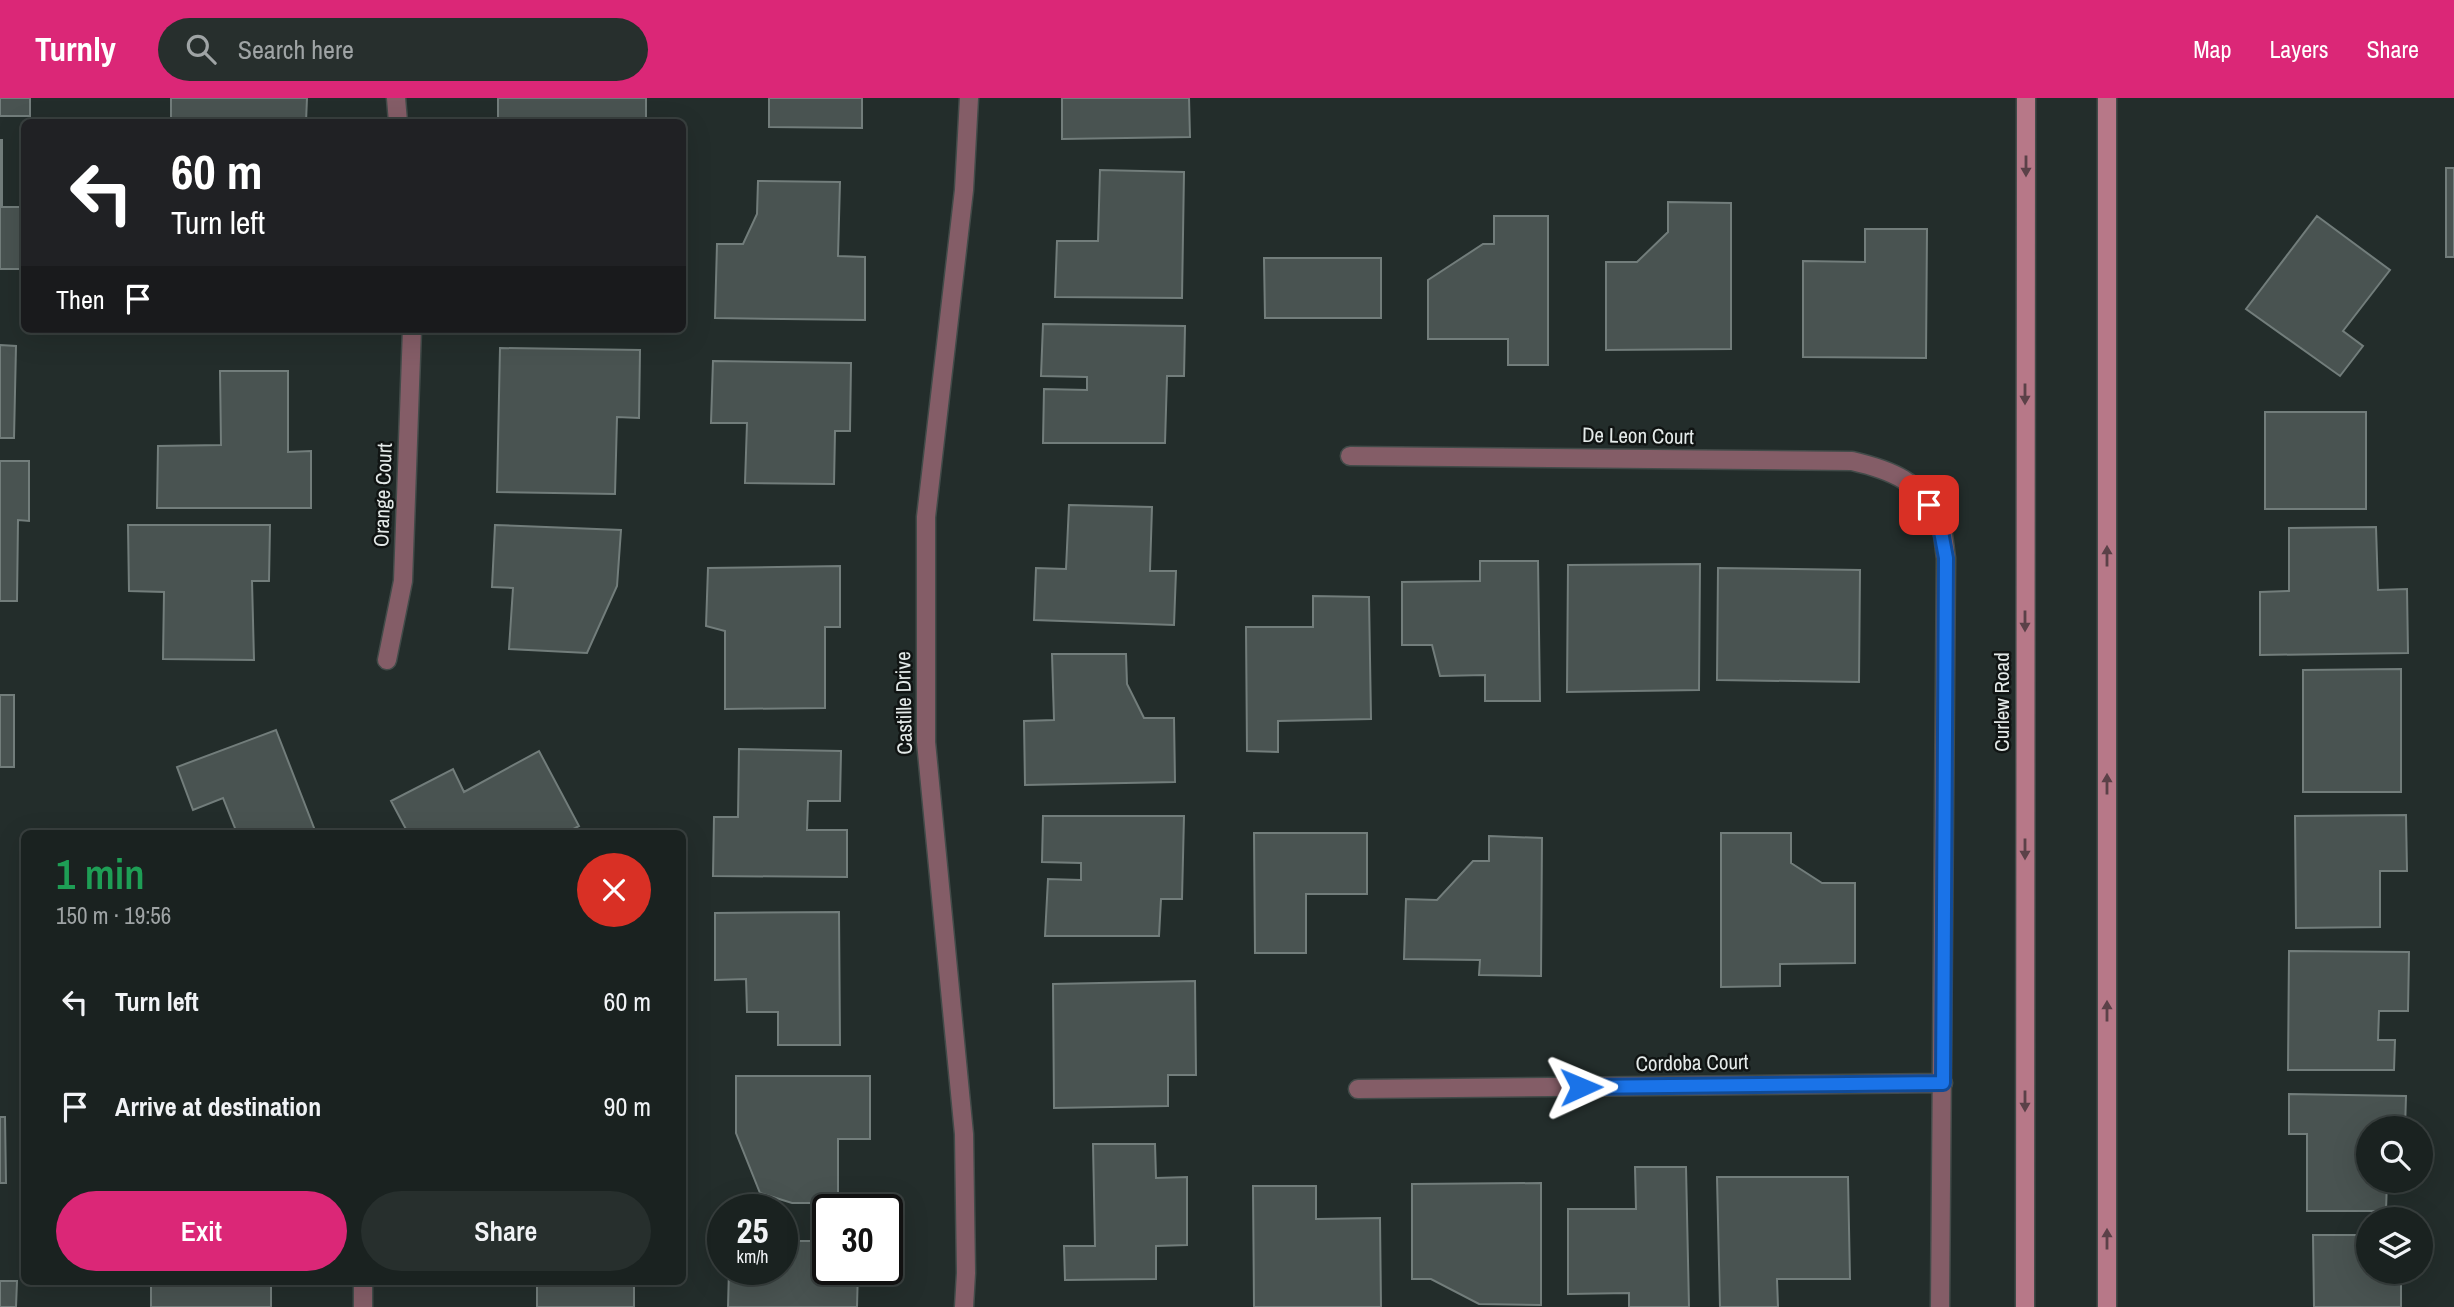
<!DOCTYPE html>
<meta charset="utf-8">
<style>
:root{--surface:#1a2220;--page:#272f2d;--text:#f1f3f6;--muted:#9fa4a5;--line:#383f3e;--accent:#db2777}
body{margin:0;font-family:"Archivo Narrow",sans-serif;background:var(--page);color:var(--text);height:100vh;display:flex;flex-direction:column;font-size:26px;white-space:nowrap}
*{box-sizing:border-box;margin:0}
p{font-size:23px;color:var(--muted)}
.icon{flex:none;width:38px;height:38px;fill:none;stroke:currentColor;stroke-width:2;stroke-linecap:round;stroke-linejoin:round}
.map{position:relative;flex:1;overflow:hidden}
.panel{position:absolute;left:21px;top:732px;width:665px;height:455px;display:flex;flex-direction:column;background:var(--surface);border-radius:10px;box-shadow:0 7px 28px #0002,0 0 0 2px var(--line)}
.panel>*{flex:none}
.guide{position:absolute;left:21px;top:21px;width:665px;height:214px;border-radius:10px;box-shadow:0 7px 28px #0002,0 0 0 2px var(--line);background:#202124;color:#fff;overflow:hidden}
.fabs{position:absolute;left:2356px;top:1018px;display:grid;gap:14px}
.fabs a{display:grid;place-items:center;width:77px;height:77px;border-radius:50%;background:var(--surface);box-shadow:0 7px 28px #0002,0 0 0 2px var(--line);font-size:35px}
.speed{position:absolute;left:707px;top:1096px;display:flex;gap:14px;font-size:35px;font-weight:700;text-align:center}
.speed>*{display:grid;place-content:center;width:91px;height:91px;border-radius:50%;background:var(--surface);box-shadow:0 7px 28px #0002,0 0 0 2px var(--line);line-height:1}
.speed small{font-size:18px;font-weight:400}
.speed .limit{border:4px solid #111;border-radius:10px;background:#fff;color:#111}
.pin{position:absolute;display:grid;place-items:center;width:60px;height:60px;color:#fff;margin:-30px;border-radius:14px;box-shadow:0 4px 10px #0006}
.me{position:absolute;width:77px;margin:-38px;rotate:89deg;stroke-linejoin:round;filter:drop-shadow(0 0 5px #0008)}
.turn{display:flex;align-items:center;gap:24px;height:147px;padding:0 35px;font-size:32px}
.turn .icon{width:91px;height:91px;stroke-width:2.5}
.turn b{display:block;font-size:49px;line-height:60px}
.then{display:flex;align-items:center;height:66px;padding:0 35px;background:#0003;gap:14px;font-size:26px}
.round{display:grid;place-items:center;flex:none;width:74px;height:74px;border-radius:37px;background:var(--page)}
.overview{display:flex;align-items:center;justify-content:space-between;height:119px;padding:0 35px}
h1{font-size:42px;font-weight:600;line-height:52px;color:#1e9e55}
.cta{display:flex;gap:14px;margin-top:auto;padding:14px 35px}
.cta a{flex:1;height:80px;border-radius:42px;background:var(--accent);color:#fff;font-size:28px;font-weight:600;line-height:80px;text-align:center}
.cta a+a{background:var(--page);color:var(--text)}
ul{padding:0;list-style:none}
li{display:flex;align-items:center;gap:21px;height:105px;padding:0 35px}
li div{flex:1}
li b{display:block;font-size:26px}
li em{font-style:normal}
header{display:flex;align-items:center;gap:42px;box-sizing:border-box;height:98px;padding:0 35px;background:var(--accent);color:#fff}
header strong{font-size:33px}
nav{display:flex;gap:38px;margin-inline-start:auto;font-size:24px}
.search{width:490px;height:63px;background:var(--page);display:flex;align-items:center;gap:18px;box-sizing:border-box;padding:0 24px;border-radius:38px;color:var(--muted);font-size:26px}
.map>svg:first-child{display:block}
</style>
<header>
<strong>Turnly</strong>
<div class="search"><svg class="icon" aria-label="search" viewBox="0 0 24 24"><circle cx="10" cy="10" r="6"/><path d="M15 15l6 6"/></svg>Search here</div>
<nav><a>Map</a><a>Layers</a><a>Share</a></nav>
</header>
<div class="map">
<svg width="2454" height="1209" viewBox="0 0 2454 1209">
<rect width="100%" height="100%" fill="#232d2b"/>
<path fill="#495351" stroke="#727d7b" stroke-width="2" d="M 0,0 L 30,0 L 30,18 L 0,18 Z
M 171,0 L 307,0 L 306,24 L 171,24 Z
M 498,0 L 646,0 L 646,24 L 498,24 Z
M 769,0 L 862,0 L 862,30 L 769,29 Z
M 1062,0 L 1189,0 L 1190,39 L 1062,41 Z
M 0,42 L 2,42 L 2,109 L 24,109 L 24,171 L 0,171 Z
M 2446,70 L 2454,70 L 2454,159 L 2446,159 Z
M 1100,72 L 1184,74 L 1182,200 L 1055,199 L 1057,143 L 1098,143 Z
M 758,83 L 840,84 L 838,158 L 865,159 L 865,222 L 715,220 L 717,146 L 743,146 L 757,116 Z
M 1668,104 L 1731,105 L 1731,251 L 1606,252 L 1606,164 L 1637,164 L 1668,134 Z
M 1494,118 L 1548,118 L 1548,267 L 1508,267 L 1508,241 L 1428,241 L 1428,182 L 1483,146 L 1494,146 Z
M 2317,118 L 2390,172 L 2343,233 L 2363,248 L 2340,278 L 2246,211 Z
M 1865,131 L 1927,131 L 1926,260 L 1803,259 L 1803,163 L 1865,164 Z
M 1264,160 L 1381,160 L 1381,220 L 1265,220 Z
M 1043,226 L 1185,228 L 1184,278 L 1167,278 L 1165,345 L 1043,345 L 1044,291 L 1087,292 L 1087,279 L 1041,278 Z
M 0,247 L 16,248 L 14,340 L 0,340 Z
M 500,250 L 640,252 L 639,320 L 617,319 L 615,396 L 497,394 Z
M 713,263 L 851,265 L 850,333 L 835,333 L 834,386 L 745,385 L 747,325 L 711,325 Z
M 220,273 L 288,273 L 288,354 L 311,353 L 311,410 L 157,410 L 158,348 L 221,347 Z
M 2265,314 L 2366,314 L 2366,411 L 2265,411 Z
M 0,363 L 29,363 L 29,423 L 18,422 L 17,503 L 0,503 Z
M 1069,407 L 1152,409 L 1150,473 L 1176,473 L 1174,527 L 1034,522 L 1036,470 L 1066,471 Z
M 128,427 L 270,427 L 269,483 L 252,483 L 254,562 L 163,561 L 164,494 L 129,493 Z
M 495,427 L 621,432 L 617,488 L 587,555 L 509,551 L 513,490 L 492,489 Z
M 2376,429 L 2378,492 L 2407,491 L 2408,555 L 2260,557 L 2260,494 L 2289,493 L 2289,430 Z
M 1480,463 L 1538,463 L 1540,603 L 1485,603 L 1485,577 L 1440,578 L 1432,547 L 1402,547 L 1402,484 L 1480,483 Z
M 1700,466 L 1699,592 L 1567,594 L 1568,467 Z
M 840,468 L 840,529 L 825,529 L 825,610 L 725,611 L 725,533 L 706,528 L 708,470 Z
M 1718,470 L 1860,472 L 1859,584 L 1717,582 Z
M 1313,498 L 1369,499 L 1371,621 L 1278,623 L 1278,654 L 1247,653 L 1246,529 L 1313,529 Z
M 1052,556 L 1126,556 L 1127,586 L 1144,620 L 1174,620 L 1175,684 L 1025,687 L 1024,623 L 1054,622 Z
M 2401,571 L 2401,694 L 2303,694 L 2303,572 Z
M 0,597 L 14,597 L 14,669 L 0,669 Z
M 276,632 L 316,735 L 237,735 L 223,700 L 193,712 L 177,669 Z
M 739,651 L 841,653 L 840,703 L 808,703 L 807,732 L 847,732 L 847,779 L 713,778 L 714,719 L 738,719 Z
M 539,653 L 579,728 L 566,735 L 408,735 L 391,703 L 453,671 L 464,694 Z
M 2406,717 L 2407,773 L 2380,773 L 2380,829 L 2296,830 L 2295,718 Z
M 1043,718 L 1184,718 L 1182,801 L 1161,801 L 1159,838 L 1045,838 L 1048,781 L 1081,782 L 1081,765 L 1042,764 Z
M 1254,735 L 1367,735 L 1367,796 L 1306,796 L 1306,855 L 1255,855 Z
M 1721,735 L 1791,735 L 1791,765 L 1822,785 L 1855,785 L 1855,865 L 1780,866 L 1780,888 L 1721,889 Z
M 1489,738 L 1542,740 L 1541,878 L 1479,877 L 1480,862 L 1404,861 L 1406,801 L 1437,802 L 1473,763 L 1489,763 Z
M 839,814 L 840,947 L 778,947 L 778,914 L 747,914 L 746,881 L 715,882 L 715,815 Z
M 2289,853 L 2409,854 L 2408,913 L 2379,913 L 2378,942 L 2395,942 L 2394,972 L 2288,972 Z
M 1195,883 L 1196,977 L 1168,977 L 1168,1008 L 1054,1010 L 1053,886 Z
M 736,978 L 870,978 L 870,1041 L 838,1041 L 838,1105 L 792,1105 L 760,1095 L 736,1035 Z
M 2289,996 L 2406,998 L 2405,1031 L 2368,1031 L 2368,1083 L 2387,1083 L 2386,1113 L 2307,1113 L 2307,1036 L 2289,1036 Z
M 0,1019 L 5,1019 L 6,1085 L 0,1085 Z
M 1093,1046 L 1155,1046 L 1156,1080 L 1187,1079 L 1187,1147 L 1156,1148 L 1156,1181 L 1065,1182 L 1064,1148 L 1095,1148 Z
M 1635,1069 L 1686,1069 L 1689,1209 L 1629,1209 L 1629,1195 L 1568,1196 L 1568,1111 L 1636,1111 Z
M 1717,1079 L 1848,1079 L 1850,1181 L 1777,1181 L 1778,1209 L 1720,1209 Z
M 1541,1085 L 1541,1207 L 1479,1206 L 1431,1181 L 1412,1181 L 1412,1086 Z
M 1253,1088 L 1316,1088 L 1316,1121 L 1380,1120 L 1381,1209 L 1254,1209 Z
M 2313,1137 L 2368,1137 L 2368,1174 L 2401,1174 L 2401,1209 L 2314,1209 Z
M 782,1143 L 828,1143 L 828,1171 L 858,1171 L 857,1209 L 728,1209 L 729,1171 L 782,1171 Z
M 0,1183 L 17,1183 L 16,1209 L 0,1209 Z
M 151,1183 L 271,1183 L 271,1209 L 151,1209 Z
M 537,1183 L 634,1183 L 634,1209 L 537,1209 Z"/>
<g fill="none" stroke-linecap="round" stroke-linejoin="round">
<g stroke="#424b49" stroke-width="21">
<path id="street" d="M 396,0 L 398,24
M 1350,358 L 1852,363 C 1891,372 1920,383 1939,422 C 1944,433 1944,448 1946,460 L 1940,1209
M 387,562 L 403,483 L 412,231
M 1358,991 L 1943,985
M 363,1183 L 363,1209
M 964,1209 L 966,1175 L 964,1036 L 926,644 L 926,419 L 964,92 L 969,0"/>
</g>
<g stroke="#424b49" stroke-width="21">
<path id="secondary" d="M 2107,0 L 2107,1209
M 2025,1209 L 2026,0"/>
</g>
<use href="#street" stroke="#845d67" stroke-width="18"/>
<use href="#secondary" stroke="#b77888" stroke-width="18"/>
</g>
<defs><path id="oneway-solid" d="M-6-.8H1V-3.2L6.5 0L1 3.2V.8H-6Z" transform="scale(1.75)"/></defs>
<g fill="#5b4148">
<use href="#oneway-solid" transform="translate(2026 68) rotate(90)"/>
<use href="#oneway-solid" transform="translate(2025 296) rotate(90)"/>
<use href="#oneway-solid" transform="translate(2107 458) rotate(-90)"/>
<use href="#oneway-solid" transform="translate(2025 523) rotate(90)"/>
<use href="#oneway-solid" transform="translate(2107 686) rotate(-90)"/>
<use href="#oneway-solid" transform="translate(2025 751) rotate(90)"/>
<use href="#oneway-solid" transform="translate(2107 913) rotate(-90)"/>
<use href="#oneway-solid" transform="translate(2025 1003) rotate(90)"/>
<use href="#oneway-solid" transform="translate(2107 1141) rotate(-90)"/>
</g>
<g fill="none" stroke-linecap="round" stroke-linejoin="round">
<g stroke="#114b97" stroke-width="18">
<path id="route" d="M 1581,989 L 1943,985 L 1946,460 L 1939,423 L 1929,407"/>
</g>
<use href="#route" stroke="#1a73e8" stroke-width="12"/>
</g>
<g text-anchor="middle" stroke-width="5" stroke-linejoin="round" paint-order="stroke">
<g font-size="21" fill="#e4eae9" stroke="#101413">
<text transform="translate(1638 338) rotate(1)" y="7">De Leon Court</text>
<text transform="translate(383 397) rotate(-88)" y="7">Orange Court</text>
<text transform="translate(2002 604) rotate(-90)" y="7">Curlew Road</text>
<text transform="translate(904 605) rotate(-91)" y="7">Castille Drive</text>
<text transform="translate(1692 965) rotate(-1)" y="7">Cordoba Court</text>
</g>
</g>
</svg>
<div class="fabs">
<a><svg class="icon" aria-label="search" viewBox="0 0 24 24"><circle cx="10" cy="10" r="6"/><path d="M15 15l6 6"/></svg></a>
<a><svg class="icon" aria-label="layers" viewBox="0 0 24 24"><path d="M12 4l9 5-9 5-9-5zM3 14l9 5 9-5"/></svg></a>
</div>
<div class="speed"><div>25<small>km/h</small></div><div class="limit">30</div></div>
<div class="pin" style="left:1929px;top:407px;background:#d93025"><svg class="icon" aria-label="arrive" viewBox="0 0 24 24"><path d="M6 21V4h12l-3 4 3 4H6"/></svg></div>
<svg class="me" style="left:1581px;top:989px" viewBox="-20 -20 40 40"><path d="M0-17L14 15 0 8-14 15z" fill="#1a73e8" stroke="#fff" stroke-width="4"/></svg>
<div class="guide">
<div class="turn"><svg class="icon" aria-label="left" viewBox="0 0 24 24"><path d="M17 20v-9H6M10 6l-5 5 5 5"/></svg><div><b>60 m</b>Turn left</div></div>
<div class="then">Then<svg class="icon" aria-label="arrive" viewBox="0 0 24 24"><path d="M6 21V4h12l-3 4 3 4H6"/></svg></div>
</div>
<section class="panel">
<div class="overview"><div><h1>1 min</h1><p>150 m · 19:56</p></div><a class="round" style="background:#d93025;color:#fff"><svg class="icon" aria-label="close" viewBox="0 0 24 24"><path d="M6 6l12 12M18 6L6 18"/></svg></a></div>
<ul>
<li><svg class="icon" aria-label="left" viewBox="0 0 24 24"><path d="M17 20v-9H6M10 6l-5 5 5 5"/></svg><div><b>Turn left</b></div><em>60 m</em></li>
<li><svg class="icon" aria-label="arrive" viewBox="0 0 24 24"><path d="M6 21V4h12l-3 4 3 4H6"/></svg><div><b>Arrive at destination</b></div><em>90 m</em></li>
</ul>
<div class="cta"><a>Exit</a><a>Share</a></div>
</section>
</div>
